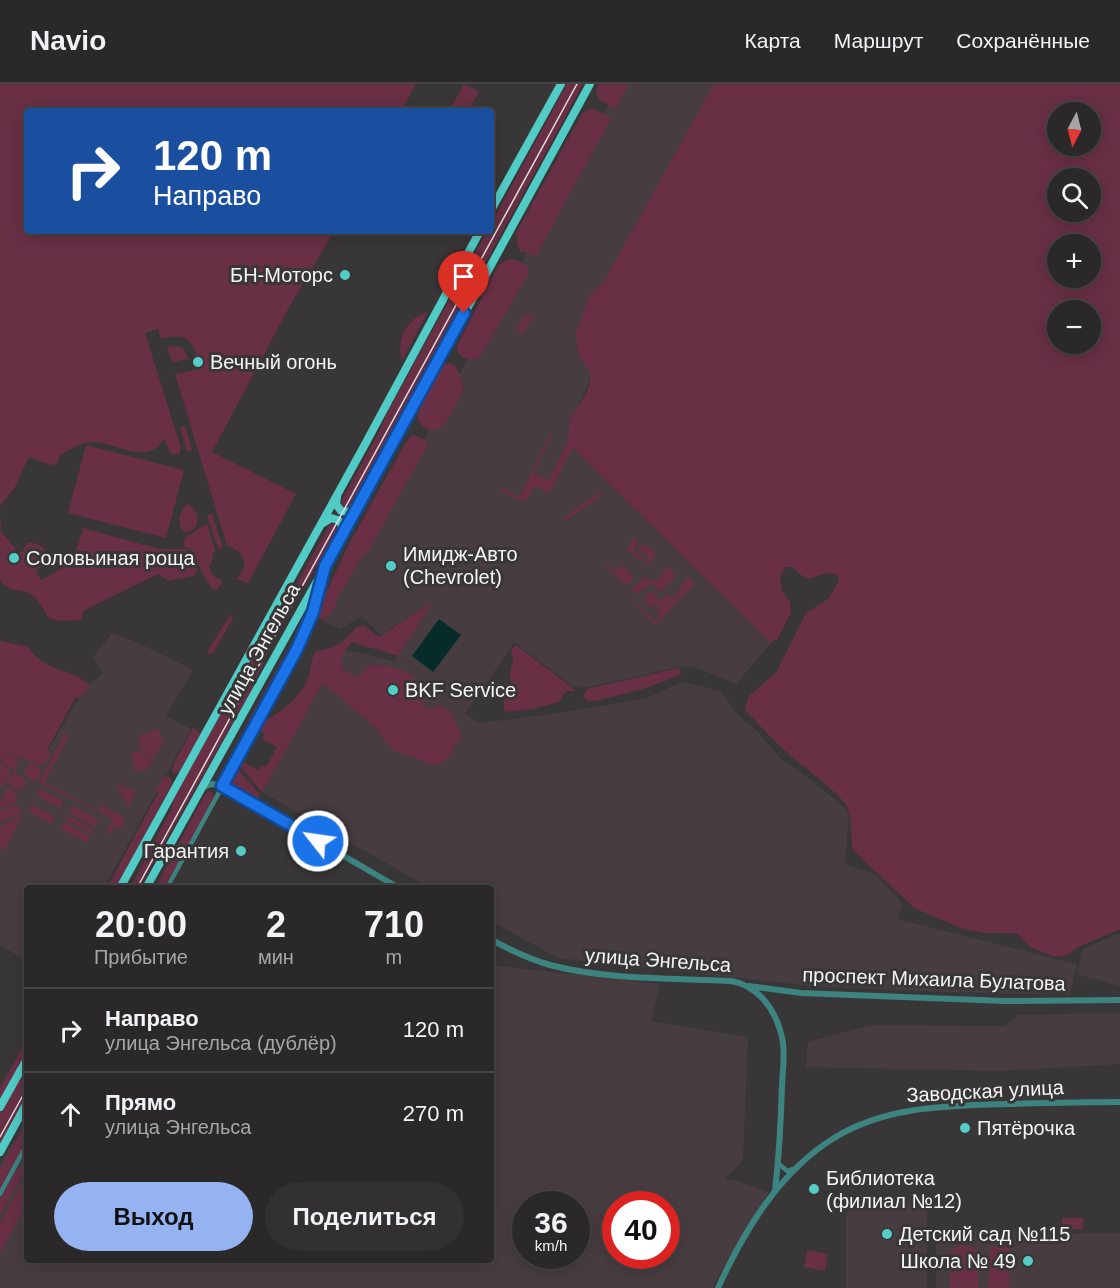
<!DOCTYPE html>
<html lang="ru">
<meta charset="utf-8">
<style>
:root{--surface:#2b2829;--page:#333031;--text:#f1f3f6;--muted:#a6a6a8;--line:#474446;--accent:#95b2f1}
body{margin:0;font-family:Arial,sans-serif;background:var(--page);color:var(--text);height:100vh;display:flex;flex-direction:column;font-size:22px;white-space:nowrap}
*{box-sizing:border-box;margin:0}
p{font-size:20px;color:var(--muted)}
.icon{flex:none;width:33px;height:33px;fill:none;stroke:currentColor;stroke-width:2;stroke-linecap:round;stroke-linejoin:round}
.map{position:relative;flex:1;overflow:hidden}
.panel{position:absolute;left:24px;top:801px;width:470px;height:378px;display:flex;flex-direction:column;background:var(--surface);border-radius:6px;box-shadow:0 3px 15px #0003,0 0 0 2px var(--line)}
.panel>*{flex:none}
.top-card{position:absolute;left:24px;top:24px;width:470px;height:126px;border-radius:6px;box-shadow:0 3px 15px #0003,0 0 0 2px var(--line);background:#1a4fa0;color:#fff;overflow:hidden}
.needle{width:39px;rotate:187deg}
.tools{position:absolute;left:1047px;top:18px;display:grid;gap:12px}
.tools a{display:grid;place-items:center;width:54px;height:54px;border-radius:50%;background:var(--surface);box-shadow:0 3px 15px #0003,0 0 0 2px var(--line);font-size:30px}
.speed{position:absolute;left:512px;top:1107px;display:flex;gap:12px;font-size:30px;font-weight:700;text-align:center}
.speed>*{display:grid;place-content:center;width:78px;height:78px;border-radius:50%;background:var(--surface);box-shadow:0 3px 15px #0003,0 0 0 2px var(--line);line-height:1}
.speed small{font-size:15px;font-weight:400}
.speed .limit{border:9px solid #d22;background:#fff;color:#111}
.pin{position:absolute;display:grid;place-items:center;width:51px;height:51px;color:#fff;margin:-62px -26px;border-radius:50% 50% 50% 0;rotate:-45deg;box-shadow:0 0 6px #0007}
.pin .icon{rotate:45deg}
.me{position:absolute;width:66px;margin:-33px;rotate:300deg;stroke-linejoin:round;filter:drop-shadow(0 0 4px #0008)}
.turn{display:flex;align-items:center;gap:21px;height:126px;padding:0 30px;font-size:27px}
.turn .icon{width:78px;height:78px;stroke-width:2.5}
.turn b{display:block;font-size:42px;line-height:51px}
.eta{display:flex;justify-content:space-evenly;align-items:center;height:102px;text-align:center}
.eta b{font-size:36px;font-weight:800;line-height:42px}
.cta{display:flex;gap:12px;margin-top:auto;padding:12px 30px}
.cta a{flex:1;height:69px;border-radius:36px;background:var(--accent);color:#111;font-size:24px;font-weight:800;line-height:69px;text-align:center}
.cta a+a{background:var(--page);color:var(--text)}
ul{padding:0;list-style:none}
li{display:flex;align-items:center;gap:18px;height:84px;padding:0 30px;border-top:2px solid var(--line)}
li div{flex:1}
li b{display:block;font-size:22px}
li em{font-style:normal}
header{display:flex;align-items:center;gap:36px;box-sizing:border-box;height:84px;padding:0 30px;background:var(--surface);border-bottom:2px solid var(--line)}
header strong{font-size:28px}
nav{display:flex;gap:33px;margin-inline-start:auto;font-size:21px}
.map>svg:first-child{display:block}
</style>
<header>
<strong>Navio</strong>
<nav><a>Карта</a><a>Маршрут</a><a>Сохранённые</a></nav>
</header>
<div class="map">
<svg width="1120" height="1204" viewBox="0 0 1120 1204">
<rect width="100%" height="100%" fill="#393637"/>
<path fill="#473d40" fill-rule="evenodd" d="M 620,0 L 714,0 L 585,308 L 572,333 L 733,521 L 771,559 L 736,600 L 697,584 L 684,582 L 584,604 L 573,602 L 507,553 L 514,559 L 465,630 L 479,639 L 551,630 L 644,615 L 683,598 L 720,607 L 738,631 L 758,648 L 780,674 L 811,696 L 845,724 L 849,730 L 845,780 L 875,790 L 899,815 L 902,821 L 897,835 L 1077,880 L 1070,910 L 947,908 L 811,902 L 558,874 L 491,837 L 490,804 L 430,804 L 262,708 L 337,564 L 394,577 L 434,516 L 380,551 L 362,532 L 340,545 L 324,538 L 335,521 L 334,518 Z
M 112,549 L 136,558 L 193,586 L 166,632 L 191,645 L 104,804 L 27,804 L 27,877 L 0,861 L 0,676 L 18,654 L 49,665 L 86,602 L 103,590 L 93,573 Z
M 1120,850 L 1120,902 L 1077,890 L 1082,866 L 1114,851 Z
M 491,881 L 660,900 L 651,937 L 748,953 L 743,1073 L 741,1079 L 724,1095 L 736,1097 L 769,1108 L 719,1191 L 713,1204 L 0,1204 L 0,1080 L 14,1056 L 27,1063 L 27,1176 L 490,1176 ZM 525,1120 L 576,1120 L 576,1172 L 525,1172 ZM 615,1120 L 666,1120 L 666,1172 L 615,1172 Z
M 1120,929 L 1120,980 L 997,987 L 806,983 L 808,958 L 871,941 L 1005,942 L 1018,931 Z
M 859,1116 L 910,1118 L 911,1123 L 927,1124 L 927,1204 L 846,1204 L 846,1131 L 856,1118 Z
M 1032,1145 L 1033,1150 L 1120,1149 L 1120,1204 L 936,1204 L 936,1146 Z"/>
<path fill="#682f45" fill-rule="evenodd" d="M 0,0 L 416,0 L 401,27 L 27,27 L 27,147 L 334,147 L 288,225 L 212,368 L 296,410 L 248,499 L 236,495 C 250,484 245,466 227,462 L 175,290 L 200,285 C 195,260 189,246 161,255 L 158,245 L 145,249 L 181,364 L 179,370 L 171,370 L 164,355 C 146,384 116,357 91,358 C 80,359 70,366 60,371 L 57,380 L 50,381 L 29,373 L 15,403 L 0,422 Z
M 464,0 L 479,8 L 468,27 L 449,27 Z
M 567,0 L 583,0 L 399,338 L 388,353 L 351,421 L 345,424 L 342,422 L 342,416 L 379,348 L 386,331 L 487,147 L 490,147 L 491,140 Z
M 599,0 L 629,0 L 615,25 C 604,19 591,15 599,0 Z
M 714,0 L 1120,0 L 1120,845 L 1078,863 L 1066,872 L 1052,872 L 1030,863 L 1017,849 L 984,849 L 963,845 L 914,824 L 853,766 C 849,751 854,735 846,721 C 835,705 806,685 791,672 C 774,658 760,641 745,626 L 748,613 L 777,587 L 806,529 L 828,515 L 839,497 L 836,490 L 827,489 L 809,495 L 801,491 L 792,483 L 786,483 L 780,493 L 782,507 L 790,518 L 791,528 L 777,556 L 774,556 L 771,559 L 573,364 L 549,409 L 535,402 L 526,417 L 523,418 L 501,407 L 501,404 L 520,413 L 550,349 L 552,351 L 534,389 L 549,396 L 568,357 L 570,335 L 586,310 L 590,299 L 590,289 L 578,268 L 575,250 L 591,209 L 603,199 ZM 1058,28 L 1090,28 L 1090,62 L 1058,62 ZM 1090,94 L 1090,128 L 1058,128 L 1058,94 ZM 1090,160 L 1090,194 L 1058,194 L 1058,160 ZM 1090,226 L 1090,260 L 1058,260 L 1058,226 Z
M 593,24 L 611,34 L 536,172 L 520,167 L 517,160 L 517,147 L 583,28 Z
M 509,175 C 517,176 529,179 529,189 L 480,273 C 470,279 457,275 457,262 L 497,184 L 500,180 Z
M 428,228 L 402,276 C 396,255 407,234 428,228 Z
M 529,231 L 534,233 L 522,250 L 516,245 L 525,232 Z
M 175,262 L 183,264 L 189,275 L 172,278 L 167,263 Z
M 447,279 L 454,281 C 459,288 463,295 463,303 C 463,310 446,341 440,344 C 429,350 416,341 418,329 C 420,316 436,294 442,283 Z
M 185,342 L 192,366 L 187,368 L 180,343 Z
M 415,351 L 425,356 L 427,362 L 368,468 L 362,473 L 335,518 L 337,521 L 325,536 L 315,532 L 349,460 L 406,358 L 411,352 Z
M 86,361 L 184,386 L 166,454 L 68,429 Z
M 598,409 L 603,410 L 566,437 L 563,434 Z
M 188,420 C 197,426 200,434 195,444 L 186,449 L 181,445 L 179,433 L 185,421 Z
M 0,429 L 1,447 L 15,464 L 16,470 L 23,467 L 27,459 C 42,458 44,465 52,476 L 36,486 L 41,496 C 71,481 75,475 83,444 L 159,465 L 186,465 L 191,468 L 195,473 L 197,487 L 193,492 L 169,497 L 158,490 L 83,527 L 82,536 L 61,537 L 50,535 C 44,528 40,517 33,512 C 22,503 8,510 0,496 Z
M 212,429 L 223,464 L 218,465 L 207,431 Z
M 207,439 L 215,467 L 212,470 L 213,475 L 209,482 C 211,490 215,494 223,497 L 217,506 L 213,506 L 202,489 L 194,468 L 183,461 L 186,453 Z
M 331,439 L 335,440 L 337,446 L 275,554 L 249,610 L 139,804 L 130,804 L 171,726 L 174,715 L 255,567 L 268,549 Z
M 633,454 L 638,456 L 634,466 L 643,473 L 641,476 L 637,475 L 627,464 Z
M 640,461 L 648,462 L 655,469 L 654,474 L 646,482 L 643,481 L 647,477 L 648,472 L 638,465 Z
M 607,480 L 616,487 L 623,480 L 634,493 L 628,500 L 624,500 L 605,481 Z
M 666,483 L 670,484 L 676,492 L 661,508 L 651,499 L 637,510 L 631,506 L 644,493 L 653,497 L 659,495 Z
M 688,493 L 695,500 L 655,541 L 626,511 L 656,537 L 660,533 L 656,528 L 660,524 L 656,520 L 652,524 L 645,517 L 645,513 L 651,507 L 660,517 L 667,510 L 672,514 L 682,504 L 680,502 Z
M 434,516 L 398,572 L 352,558 C 342,570 341,571 342,586 L 358,593 L 370,581 C 391,582 410,583 422,604 C 426,611 422,616 424,623 L 430,625 L 440,621 L 451,628 L 462,651 L 448,674 L 437,682 L 396,667 L 394,669 L 376,644 L 323,599 L 262,708 L 237,679 L 240,676 L 258,686 L 261,681 L 266,683 L 277,663 L 262,655 L 265,649 L 257,645 L 261,640 C 279,628 297,618 307,597 C 311,587 310,578 315,568 C 333,564 345,559 355,544 L 364,541 L 379,553 Z
M 312,522 C 302,565 274,605 252,644 L 250,646 L 245,643 Z
M 231,530 L 233,534 L 213,569 L 209,570 L 208,566 Z
M 0,557 L 28,563 C 49,592 67,581 88,600 L 89,605 L 80,613 L 75,614 L 47,666 L 51,669 L 43,682 L 8,669 L 0,678 Z
M 516,561 L 577,607 L 566,607 L 559,618 L 555,619 L 533,625 L 504,628 L 504,617 L 511,600 L 510,589 L 513,575 L 511,565 Z
M 679,584 L 681,590 L 678,592 L 643,605 L 596,617 L 588,617 L 583,613 L 587,605 Z
M 193,644 L 201,649 L 179,688 L 174,690 L 172,688 L 174,679 Z
M 159,645 L 163,657 L 154,674 L 140,666 L 138,652 Z
M 65,649 L 69,652 L 44,698 L 95,725 L 94,726 L 39,698 Z
M 131,668 L 139,668 L 153,675 L 148,685 L 135,688 Z
M 8,670 L 18,674 L 16,687 L 1,679 Z
M 30,679 L 39,683 L 41,688 L 36,698 L 25,692 L 24,689 Z
M 0,680 L 9,686 L 10,690 L 4,701 L 0,703 Z
M 235,682 L 260,711 L 258,716 L 232,700 L 230,693 Z
M 15,689 L 24,694 L 26,700 L 18,707 L 7,699 L 11,691 Z
M 165,692 L 171,694 L 172,700 L 116,804 L 107,804 L 158,709 L 155,707 Z
M 116,698 L 136,708 L 128,724 Z
M 7,704 L 17,709 L 16,719 L 0,724 L 0,719 Z
M 40,705 L 63,717 L 60,724 L 36,711 Z
M 209,707 L 213,709 L 214,714 L 165,804 L 155,804 L 205,710 Z
M 17,721 L 23,728 L 2,738 L 0,736 L 0,726 Z
M 32,721 L 55,733 L 51,740 L 28,727 Z
M 101,721 L 122,732 L 124,737 L 121,745 L 115,742 L 111,750 L 107,748 L 112,737 L 111,734 L 98,727 Z
M 73,722 L 99,736 L 95,743 L 69,729 Z
M 23,730 L 4,767 L 0,764 L 0,743 Z
M 68,732 L 94,746 L 92,750 L 66,736 Z
M 65,738 L 90,752 L 87,759 L 61,745 Z
M 27,955 L 27,970 L 0,1018 L 0,1004 Z
M 27,984 L 27,1014 L 0,1063 L 0,1030 Z
M 27,1036 L 27,1058 L 0,1107 L 0,1086 Z
M 23,1082 L 27,1083 L 0,1132 L 0,1116 L 16,1087 Z
M 27,1090 L 27,1119 L 0,1170 L 0,1139 Z
M 1062,1134 L 1083,1134 L 1083,1145 L 1062,1145 Z
M 963,1161 L 975,1165 L 979,1172 L 978,1204 L 950,1204 L 950,1169 L 955,1164 Z
M 990,1163 L 1010,1163 L 1009,1204 L 988,1204 Z
M 807,1166 L 828,1170 L 825,1187 L 804,1183 Z"/>
<path fill="#072b29" d="M 439,535 L 461,551 L 433,588 L 412,572 Z"/>
<g fill="none" stroke-linecap="round" stroke-linejoin="round">
<path stroke="#3d8480" stroke-width="4.5" d="M 167,804 L 297,565 L 313,528 L 322,493
M 778,1079 L 787,1087 L 793,1085
M 0,1110 L 27,1060"/>
<path stroke="#3d8480" stroke-width="6" d="M 201,704 L 212,700 L 223,702 L 399,804
M 490,855 C 510,866 529,875 550,881 C 607,896 672,894 731,897 C 756,901 773,922 780,946 C 786,963 783,983 782,1001 C 781,1037 779,1072 775,1107
M 749,902 L 801,909 L 1004,917 L 1120,916
M 718,1204 C 744,1147 779,1088 834,1054 C 886,1022 947,1022 1006,1020 C 1044,1019 1082,1018 1120,1018"/>
<path stroke="#51cbc5" stroke-width="8" d="M 490,128 L 561,0
M 337,413 L 336,420 L 341,427 L 349,428 L 356,423
M 323,439 L 331,434 L 338,436 L 342,441 L 341,450
M 120,804 L 363,364 L 480,147
M 146,804 L 390,366 L 590,0
M 0,1023 L 27,975
M 0,1068 L 27,1019"/>
<path stroke="#dedcdc" stroke-width="1.5" d="M 137,804 L 577,0
M 0,1053 L 27,1004"/>
</g>
<g fill="none" stroke-linecap="round" stroke-linejoin="round">
<g stroke="#114b97" stroke-width="15">
<path id="route" d="M 318,757 L 222,702 L 297,565 L 313,528 L 325,482 L 464,229"/>
</g>
<use href="#route" stroke="#1a73e8" stroke-width="10"/>
</g>
<g fill="#54cdc7" stroke="#393637" stroke-width="2">
<circle cx="345" cy="191" r="6"/>
<circle cx="198" cy="278" r="6"/>
<circle cx="14" cy="474" r="6"/>
<circle cx="391" cy="482" r="6"/>
<circle cx="393" cy="606" r="6"/>
<circle cx="241" cy="767" r="6"/>
<circle cx="965" cy="1044" r="6"/>
<circle cx="814" cy="1105" r="6"/>
<circle cx="887" cy="1150" r="6"/>
<circle cx="1028" cy="1177" r="6"/>
</g>
<g text-anchor="middle" stroke-width="6" stroke-linejoin="round" paint-order="stroke">
<g font-size="20" fill="#f5f4f4" stroke="#393637" text-anchor="start">
<text x="333" y="198" text-anchor="end">БН-Моторс</text>
<text x="210" y="285">Вечный огонь</text>
<text x="403" y="477">Имидж-Авто<tspan x="403" dy="23">(Chevrolet)</tspan></text>
<text x="26" y="481">Соловьиная роща</text>
<text x="405" y="613">BKF Service</text>
<text x="229" y="774" text-anchor="end">Гарантия</text>
<text x="977" y="1051">Пятёрочка</text>
<text x="826" y="1101">Библиотека<tspan x="826" dy="23">(филиал №12)</tspan></text>
<text x="899" y="1157">Детский сад №115</text>
<text x="1016" y="1184" text-anchor="end">Школа № 49</text>
</g>
<g font-size="20" fill="#f5f4f4" stroke="#393637">
<text transform="translate(259 565) rotate(-61)" y="7">улица Энгельса</text>
<text transform="translate(658 876) rotate(4)" y="7">улица Энгельса</text>
<text transform="translate(934 895) rotate(2)" y="7">проспект Михаила Булатова</text>
<text transform="translate(985 1007) rotate(-3)" y="7">Заводская улица</text>
</g>
</g>
</svg>
<div class="tools">
<a><svg class="needle" viewBox="-14 -14 28 28"><path d="M0-13l5 13h-10z" fill="#e53935"/><path d="M0 13l5-13h-10z" fill="#a6a6a8"/></svg></a>
<a><svg class="icon" aria-label="search" viewBox="0 0 24 24"><circle cx="10" cy="10" r="6"/><path d="M15 15l6 6"/></svg></a>
<a>+</a>
<a>−</a>
</div>
<div class="speed"><div>36<small>km/h</small></div><div class="limit">40</div></div>
<div class="pin" style="left:464px;top:229px;background:#d93025"><svg class="icon" aria-label="arrive" viewBox="0 0 24 24"><path d="M6 21V4h12l-3 4 3 4H6"/></svg></div>
<svg class="me" style="left:318px;top:757px" viewBox="-20 -20 40 40"><circle r="17" fill="#1a73e8" stroke="#fff" stroke-width="3"/><path d="M0-11L8 9 0 5-8 9z" fill="#fff"/></svg>
<div class="top-card">
<div class="turn"><svg class="icon" aria-label="right" viewBox="0 0 24 24"><path d="M7 20v-9h11M14 6l5 5-5 5"/></svg><div><b>120 m</b>Направо</div></div>
</div>
<section class="panel">
<div class="eta">
<div><b>20:00</b><p>Прибытие</p></div>
<div><b>2</b><p>мин</p></div>
<div><b>710</b><p>m</p></div>
</div>
<ul>
<li><svg class="icon" aria-label="right" viewBox="0 0 24 24"><path d="M7 20v-9h11M14 6l5 5-5 5"/></svg><div><b>Направо</b><p>улица Энгельса (дублёр)</p></div><em>120 m</em></li>
<li><svg class="icon" aria-label="ahead" viewBox="0 0 24 24"><path d="M12 20V5M6 11l6-6 6 6"/></svg><div><b>Прямо</b><p>улица Энгельса</p></div><em>270 m</em></li>
</ul>
<div class="cta"><a>Выход</a><a>Поделиться</a></div>
</section>
</div>
